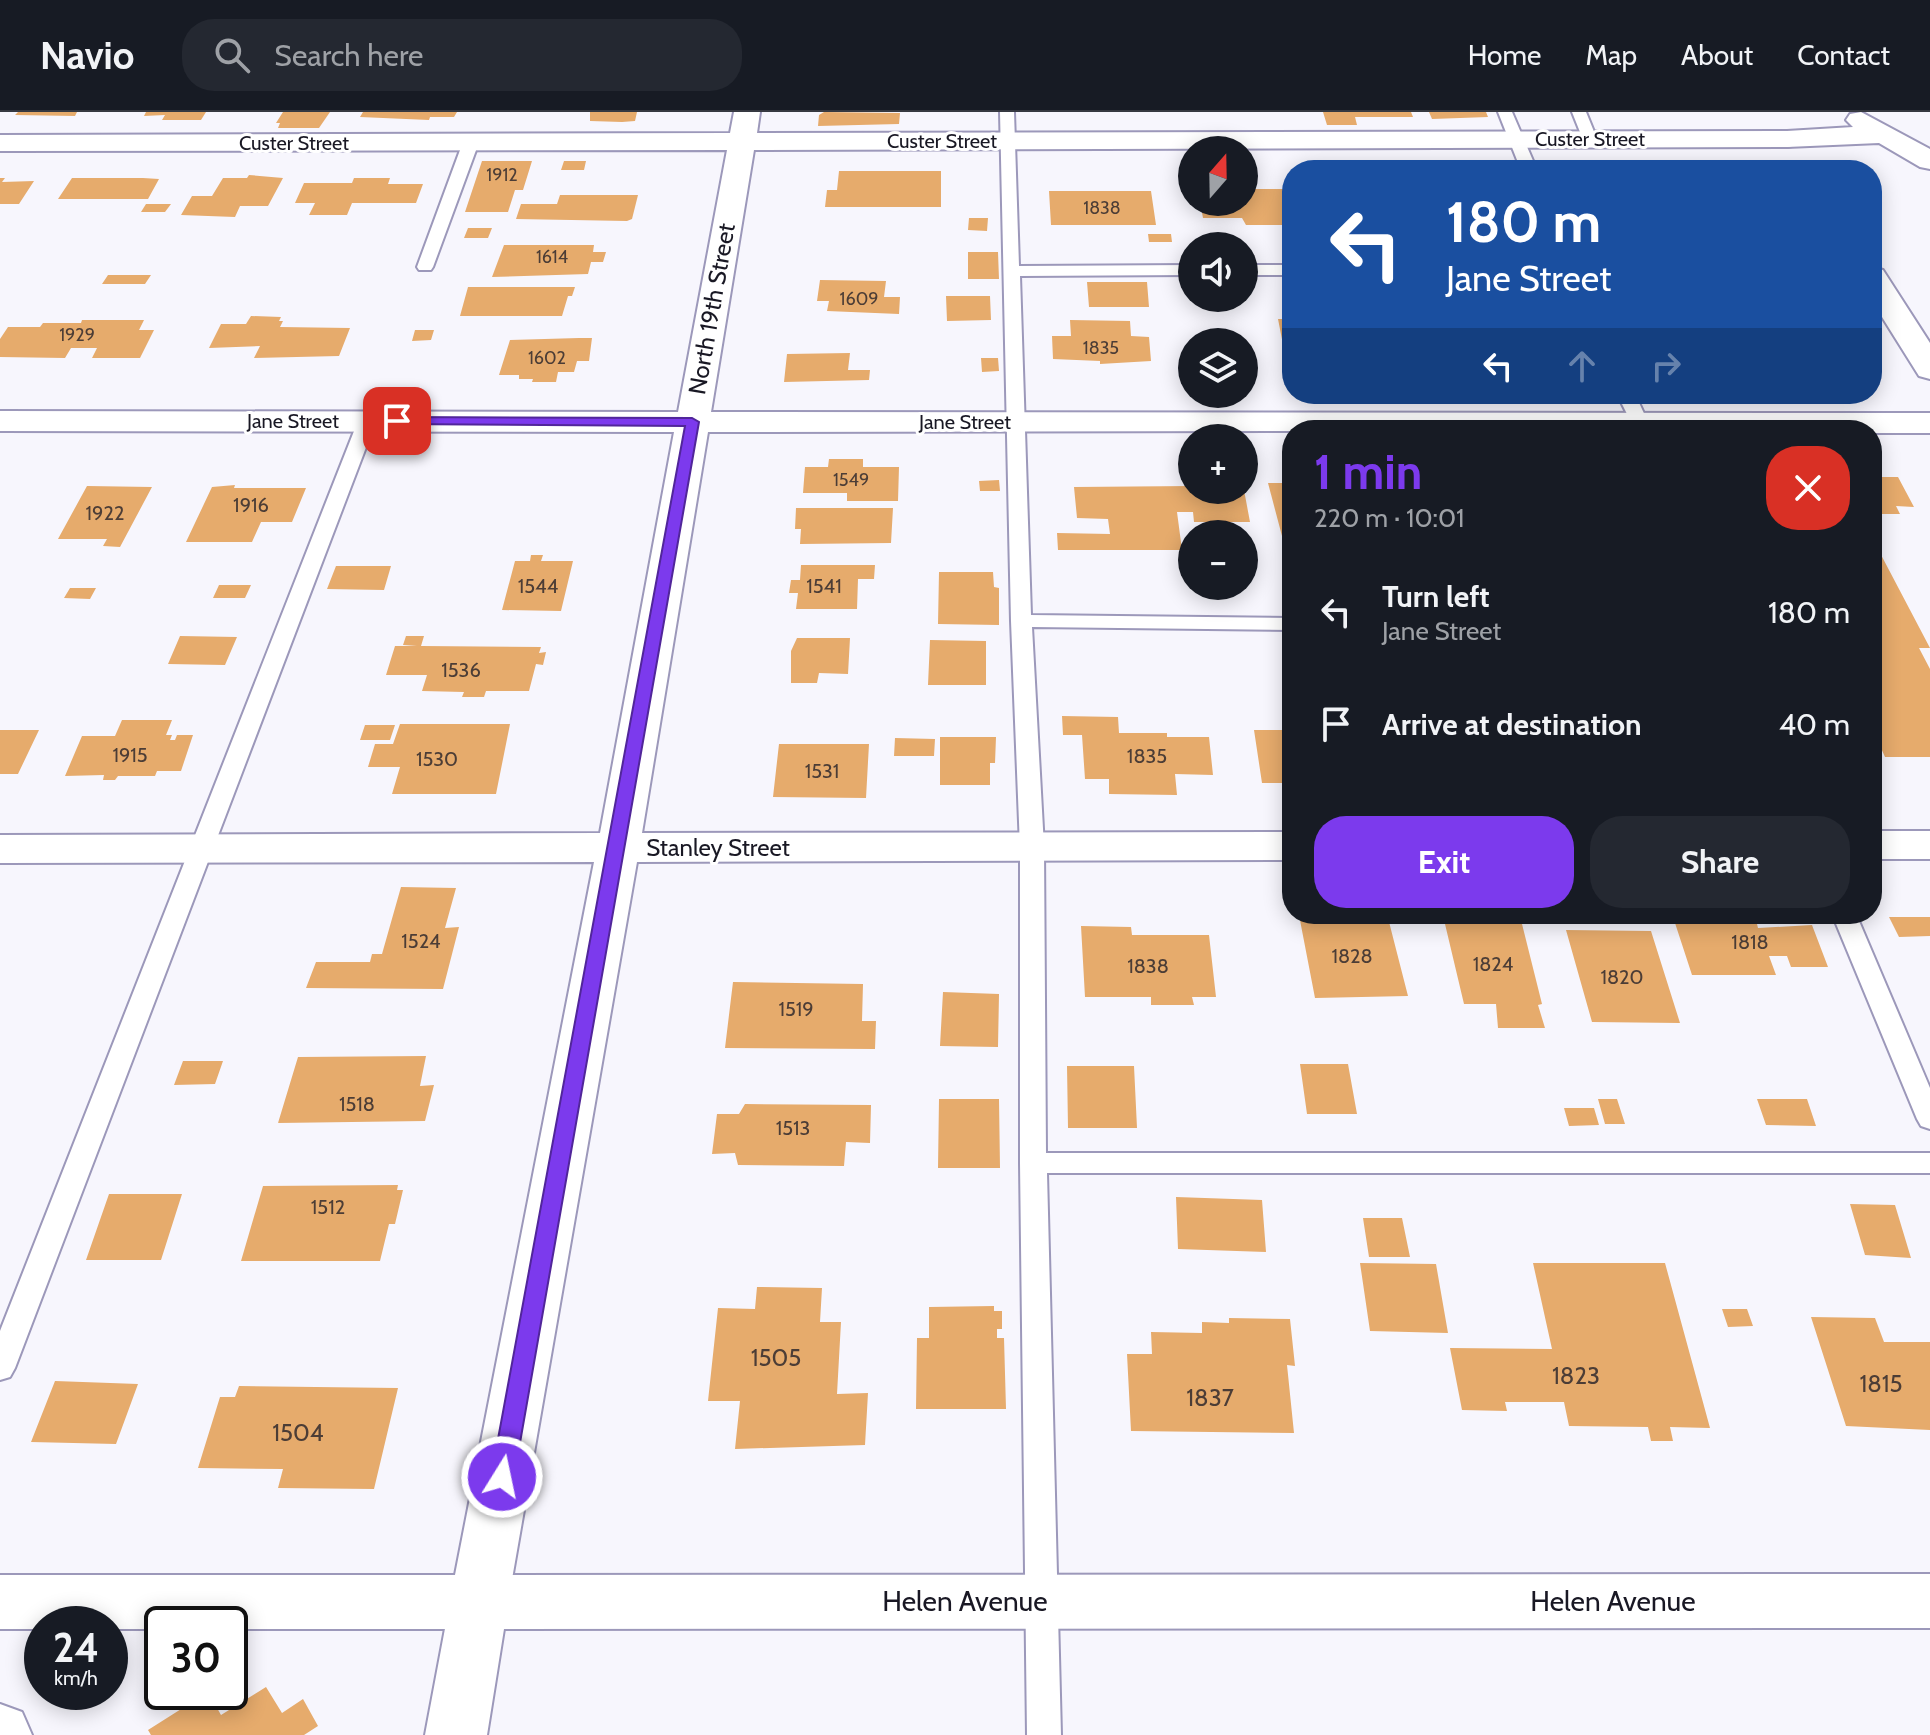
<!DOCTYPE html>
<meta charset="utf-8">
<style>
:root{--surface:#171b24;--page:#242831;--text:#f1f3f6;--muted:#9ea1a6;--line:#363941;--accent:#7c3aed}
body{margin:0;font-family:Cabin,sans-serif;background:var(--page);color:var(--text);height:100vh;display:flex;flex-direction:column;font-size:30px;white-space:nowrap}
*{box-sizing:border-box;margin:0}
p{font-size:26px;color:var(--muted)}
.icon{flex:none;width:44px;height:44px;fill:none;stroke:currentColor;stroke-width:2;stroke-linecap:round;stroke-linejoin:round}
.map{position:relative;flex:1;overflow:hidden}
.panel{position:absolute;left:1282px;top:308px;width:600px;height:504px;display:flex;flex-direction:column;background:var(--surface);border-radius:32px;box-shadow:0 4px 20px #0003}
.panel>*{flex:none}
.banner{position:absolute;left:1282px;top:48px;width:600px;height:244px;border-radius:32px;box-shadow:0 4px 20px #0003;background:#1a4fa0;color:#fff;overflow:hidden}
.needle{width:52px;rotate:20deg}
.controls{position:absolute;left:1178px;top:24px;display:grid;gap:16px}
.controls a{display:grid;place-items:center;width:80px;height:80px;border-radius:50%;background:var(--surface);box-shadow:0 4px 20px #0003;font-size:40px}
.speed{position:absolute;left:24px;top:1494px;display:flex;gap:16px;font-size:40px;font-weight:700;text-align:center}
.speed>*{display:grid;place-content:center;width:104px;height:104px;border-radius:50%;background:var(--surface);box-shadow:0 4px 20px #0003;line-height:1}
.speed small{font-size:20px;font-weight:400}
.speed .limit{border:4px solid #111;border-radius:12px;background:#fff;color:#111}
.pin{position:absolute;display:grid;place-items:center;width:68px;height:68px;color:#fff;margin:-34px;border-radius:16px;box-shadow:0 4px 12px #0006}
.me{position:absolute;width:88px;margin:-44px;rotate:10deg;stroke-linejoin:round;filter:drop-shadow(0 0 6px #0008)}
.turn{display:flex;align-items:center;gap:28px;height:168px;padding:0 32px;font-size:36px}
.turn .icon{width:104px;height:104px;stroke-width:2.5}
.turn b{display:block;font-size:56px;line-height:68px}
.lanes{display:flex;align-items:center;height:76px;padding:0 32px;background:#0003;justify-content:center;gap:40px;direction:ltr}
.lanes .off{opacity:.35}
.round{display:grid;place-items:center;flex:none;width:84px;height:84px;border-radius:32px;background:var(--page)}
.overview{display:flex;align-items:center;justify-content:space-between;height:136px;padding:0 32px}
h1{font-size:48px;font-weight:700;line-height:60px;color:var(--accent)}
.action{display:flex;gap:16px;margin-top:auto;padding:16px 32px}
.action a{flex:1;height:92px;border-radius:32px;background:var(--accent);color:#fff;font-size:32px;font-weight:700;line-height:92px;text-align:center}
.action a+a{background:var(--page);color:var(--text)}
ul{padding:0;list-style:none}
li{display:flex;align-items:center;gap:24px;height:112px;padding:0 32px}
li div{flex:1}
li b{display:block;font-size:30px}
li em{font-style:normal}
header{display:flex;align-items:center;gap:48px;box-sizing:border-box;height:112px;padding:0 40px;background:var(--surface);border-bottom:2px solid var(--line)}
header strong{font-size:38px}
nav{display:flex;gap:44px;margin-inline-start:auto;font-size:28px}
.search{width:560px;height:72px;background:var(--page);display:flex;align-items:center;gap:20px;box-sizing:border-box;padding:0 28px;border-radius:32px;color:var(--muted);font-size:30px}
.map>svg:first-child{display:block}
</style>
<header>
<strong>Navio</strong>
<div class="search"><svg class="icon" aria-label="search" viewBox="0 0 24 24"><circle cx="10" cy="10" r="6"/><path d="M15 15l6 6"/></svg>Search here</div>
<nav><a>Home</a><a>Map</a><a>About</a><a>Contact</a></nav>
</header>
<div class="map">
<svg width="1930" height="1623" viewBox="0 0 1930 1623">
<rect width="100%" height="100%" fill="#f7f6fd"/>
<path fill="#e6ab6c" d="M 18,0 L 77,0 L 75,4 L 15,3 Z
M 146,0 L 206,0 L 201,8 L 162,8 L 165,3 L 144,4 Z
M 283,0 L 330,0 L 319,16 L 278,16 L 280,11 L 276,11 Z
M 363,0 L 457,0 L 454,5 L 430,5 L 429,8 L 360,5 Z
M 590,0 L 637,0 L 635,9 L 622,10 L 590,9 Z
M 824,0 L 900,1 L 899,12 L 818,14 L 819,3 Z
M 1323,0 L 1411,0 L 1413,5 L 1355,5 L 1357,13 L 1327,13 Z
M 1429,0 L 1486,0 L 1488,5 L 1432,7 Z
M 482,49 L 532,49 L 523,78 L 515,78 L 508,100 L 465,100 Z
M 564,49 L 586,49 L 584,58 L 561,58 Z
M 839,59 L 941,59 L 941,95 L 825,95 L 827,78 L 837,78 Z
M 249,63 L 283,66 L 268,94 L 240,94 L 235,105 L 181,103 L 192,84 L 212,84 L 223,66 L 247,66 Z
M 0,66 L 5,66 L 2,70 L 34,69 L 19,92 L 0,92 Z
M 72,66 L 143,66 L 159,67 L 148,87 L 58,87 Z
M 354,66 L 390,66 L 388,72 L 423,72 L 416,91 L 352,91 L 347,103 L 309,103 L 315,91 L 295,91 L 304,71 L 352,71 Z
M 1244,77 L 1292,77 L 1292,113 L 1288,113 L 1288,108 L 1283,108 L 1284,113 L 1246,113 L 1242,106 L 1203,106 L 1200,90 L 1244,90 Z
M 1049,79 L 1151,79 L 1156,113 L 1051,113 Z
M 560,83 L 638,83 L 632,107 L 627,109 L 516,107 L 521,92 L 557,92 Z
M 146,92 L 171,92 L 165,100 L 141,100 Z
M 969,106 L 988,106 L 987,119 L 968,118 Z
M 468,116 L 492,116 L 488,126 L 464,126 Z
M 1148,122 L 1171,122 L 1172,130 L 1149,130 Z
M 504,133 L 594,133 L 593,140 L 606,140 L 603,150 L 591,150 L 588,162 L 492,165 Z
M 968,140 L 998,140 L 999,167 L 968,167 Z
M 108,163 L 151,163 L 145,172 L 102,172 Z
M 820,168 L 886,169 L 884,185 L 900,185 L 899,202 L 827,199 L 829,189 L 817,189 Z
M 1087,170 L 1147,170 L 1149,195 L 1089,195 Z
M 468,175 L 575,175 L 572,184 L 568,184 L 562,204 L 460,204 Z
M 946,184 L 990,184 L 991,208 L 947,209 Z
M 251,204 L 281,205 L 279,209 L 283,209 L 280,215 L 350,216 L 339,244 L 254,246 L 260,234 L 209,236 L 221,212 L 246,212 Z
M 1278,207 L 1292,207 L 1292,253 L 1287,253 Z
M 82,208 L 144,208 L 139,218 L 154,218 L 140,246 L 92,246 L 97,236 L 71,236 L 65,246 L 0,245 L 0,227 L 8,215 L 40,215 L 43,211 L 81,211 Z
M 1070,208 L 1130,209 L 1131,224 L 1149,225 L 1151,249 L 1100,252 L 1100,249 L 1053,247 L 1052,224 L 1071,224 Z
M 415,218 L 434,218 L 431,228 L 412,229 Z
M 579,226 L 592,226 L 589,249 L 577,249 L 574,260 L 558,260 L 556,270 L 532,270 L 533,267 L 519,267 L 519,263 L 499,263 L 510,228 Z
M 850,241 L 848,258 L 870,258 L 869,268 L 784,270 L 787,242 Z
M 981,246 L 998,246 L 999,259 L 982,260 Z
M 829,347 L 863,347 L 863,355 L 899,355 L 898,389 L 847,389 L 847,381 L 803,381 L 805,355 L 828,355 Z
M 1872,365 L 1898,365 L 1914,395 L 1896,394 L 1900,402 L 1874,402 Z
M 999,368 L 1000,379 L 980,379 L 979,369 Z
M 1268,371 L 1292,371 L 1292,424 L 1282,424 Z
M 235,373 L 234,376 L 306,376 L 292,410 L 261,410 L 252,430 L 186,430 L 212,375 Z
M 87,374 L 152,375 L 120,435 L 103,434 L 107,427 L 58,427 Z
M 1192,374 L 1192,378 L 1244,378 L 1250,410 L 1194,410 L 1193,400 L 1177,400 L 1182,438 L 1058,438 L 1057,421 L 1110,422 L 1108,407 L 1077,406 L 1074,375 Z
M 796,396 L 893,396 L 891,431 L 800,432 L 801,417 L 795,417 Z
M 1872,439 L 1879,439 L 1930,536 L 1919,536 L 1930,557 L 1930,645 L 1885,645 L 1872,616 Z
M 531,443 L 543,443 L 541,449 L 573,449 L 561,499 L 502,498 L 515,449 L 530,449 Z
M 801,453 L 875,453 L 874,467 L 858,467 L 857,497 L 796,497 L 798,481 L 789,481 L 791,468 L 800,468 Z
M 336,454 L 391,454 L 384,478 L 327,477 Z
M 939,460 L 993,460 L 994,475 L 999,476 L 999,513 L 938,512 Z
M 219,473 L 251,473 L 245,486 L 213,486 Z
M 70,476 L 96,476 L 90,487 L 64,486 Z
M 180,524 L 237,525 L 225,553 L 168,552 Z
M 406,524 L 424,524 L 421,534 L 541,535 L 539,541 L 546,540 L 543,553 L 536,552 L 529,579 L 486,579 L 484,585 L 462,585 L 464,580 L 422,579 L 427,563 L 386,563 L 395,534 L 417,534 L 403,533 Z
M 1284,524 L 1292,524 L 1292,553 L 1289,553 Z
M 797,526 L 850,526 L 848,562 L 819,561 L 817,571 L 791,571 L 791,539 Z
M 930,528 L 986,529 L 986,573 L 928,573 Z
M 1062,604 L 1118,605 L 1119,621 L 1167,621 L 1167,625 L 1209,625 L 1213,663 L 1175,662 L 1177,683 L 1109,682 L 1109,667 L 1085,667 L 1082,623 L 1063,623 Z
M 122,608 L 172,608 L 166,623 L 172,623 L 170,628 L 175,628 L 177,623 L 193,623 L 181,659 L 157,659 L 155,664 L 118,664 L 115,668 L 103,668 L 104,663 L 65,664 L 82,624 L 115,624 Z
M 400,612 L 510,612 L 496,682 L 392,682 L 400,655 L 368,655 L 375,632 L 393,632 Z
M 365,613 L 395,613 L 390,628 L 360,628 Z
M 0,618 L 39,618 L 18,662 L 0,662 Z
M 1254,618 L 1292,618 L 1292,683 L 1289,683 L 1287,671 L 1262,671 Z
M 940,625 L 996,625 L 995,651 L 990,651 L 990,673 L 940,673 Z
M 895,626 L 935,627 L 934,644 L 894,644 Z
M 779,632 L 869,632 L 866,686 L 773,685 Z
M 401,775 L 456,776 L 445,816 L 459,815 L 443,877 L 306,876 L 316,850 L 370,850 L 372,842 L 382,842 Z
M 1349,802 L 1387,802 L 1408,884 L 1315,886 L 1299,803 Z
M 1889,805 L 1930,805 L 1930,824 L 1899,825 Z
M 1675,811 L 1757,812 L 1758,816 L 1812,813 L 1828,855 L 1791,855 L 1787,844 L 1769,844 L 1776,863 L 1692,863 Z
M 1445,812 L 1522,812 L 1542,892 L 1538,893 L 1545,916 L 1498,916 L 1496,892 L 1464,892 Z
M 1081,814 L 1131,815 L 1132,823 L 1209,823 L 1216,885 L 1192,885 L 1194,893 L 1151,893 L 1151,885 L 1085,885 Z
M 1566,818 L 1651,819 L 1680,911 L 1592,910 Z
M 733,870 L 863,872 L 862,909 L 876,909 L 875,937 L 725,936 Z
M 943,880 L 999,882 L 998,935 L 940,934 Z
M 426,944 L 420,974 L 434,973 L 425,1009 L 278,1011 L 298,945 Z
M 183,949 L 223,949 L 215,972 L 174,973 Z
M 1300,952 L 1348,952 L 1357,1002 L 1307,1002 Z
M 1067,954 L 1134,954 L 1137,1016 L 1068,1016 Z
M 939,987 L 999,987 L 1000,1056 L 938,1056 Z
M 1598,987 L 1617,987 L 1625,1012 L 1605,1012 Z
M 1757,987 L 1807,987 L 1816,1014 L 1766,1013 Z
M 745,992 L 871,993 L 870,1031 L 846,1030 L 844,1054 L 738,1053 L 735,1041 L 712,1042 L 717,1002 L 739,1002 Z
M 1564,996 L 1594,996 L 1599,1013 L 1569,1014 Z
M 398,1073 L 397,1078 L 403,1078 L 395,1112 L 389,1112 L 380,1149 L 241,1149 L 263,1074 Z
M 109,1082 L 182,1082 L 161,1148 L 86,1148 Z
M 1176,1085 L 1262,1088 L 1266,1140 L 1178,1137 Z
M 1850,1092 L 1895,1093 L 1911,1146 L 1865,1143 Z
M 1363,1106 L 1402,1106 L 1410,1145 L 1369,1145 Z
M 1360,1151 L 1436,1152 L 1448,1221 L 1370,1219 Z
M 1533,1151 L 1665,1151 L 1710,1316 L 1670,1315 L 1673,1329 L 1651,1329 L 1648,1315 L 1569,1314 L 1564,1290 L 1505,1290 L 1507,1299 L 1462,1298 L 1450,1236 L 1552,1237 Z
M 757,1175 L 822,1176 L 820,1210 L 841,1210 L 837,1282 L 868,1281 L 865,1333 L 735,1337 L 740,1289 L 708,1289 L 718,1196 L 755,1197 Z
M 994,1194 L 994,1199 L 1002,1199 L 1002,1217 L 997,1217 L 997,1226 L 1004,1226 L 1006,1297 L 916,1297 L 917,1226 L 929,1226 L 929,1195 Z
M 1722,1197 L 1747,1197 L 1753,1214 L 1728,1215 Z
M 1811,1205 L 1875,1206 L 1884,1230 L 1930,1230 L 1930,1318 L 1846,1314 Z
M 1229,1206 L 1290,1207 L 1295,1254 L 1287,1253 L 1294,1321 L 1131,1319 L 1127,1242 L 1152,1242 L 1151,1220 L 1202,1221 L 1202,1210 L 1229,1211 Z
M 55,1269 L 138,1272 L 116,1332 L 31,1330 Z
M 239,1274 L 398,1276 L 374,1377 L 278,1376 L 283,1357 L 198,1356 L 220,1285 L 235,1285 Z
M 266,1575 L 282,1601 L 303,1587 L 318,1614 L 304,1623 L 151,1623 L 148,1618 L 208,1580 L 221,1603 Z"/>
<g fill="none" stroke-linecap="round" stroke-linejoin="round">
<g stroke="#9c98ba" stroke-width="4">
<path id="lane" d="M 1000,0 L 1014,0 L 1019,154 L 1192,153 L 1192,163 L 1020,164 L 1031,503 L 1292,506 L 1292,518 L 1032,515 L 1044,735 L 1046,1041 L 1930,1041 L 1930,1061 L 1047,1061 L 1061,1623 L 1027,1623 L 1020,1051 L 1020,735 L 1011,509 Z
M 1498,0 L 1512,0 L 1537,58 L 1521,58 Z
M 1572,0 L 1586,0 L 1597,27 L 1594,30 L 1584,30 Z
M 471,25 L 479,30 L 433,155 L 431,158 L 419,158 L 417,155 L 463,30 Z
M 1244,153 L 1292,153 L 1292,163 L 1244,163 Z
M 1617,282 L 1635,282 L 1648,310 L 1645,314 L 1633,314 Z
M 367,304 L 376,309 L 15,1256 L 10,1265 L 0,1268 L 0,1219 L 358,309 Z
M 1832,802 L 1856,802 L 1930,976 L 1930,1017 L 1921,1014 L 1917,1007 Z"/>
</g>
<g stroke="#9c98ba" stroke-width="4">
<path id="street" d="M 734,0 L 760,0 L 757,21 L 1787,19 L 1797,21 L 1801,27 L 1797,33 L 1787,35 L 754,38 L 711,300 L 1930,301 L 1930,321 L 1872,321 L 1872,318 L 708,320 L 642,721 L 1292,720 L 1292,748 L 637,750 L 508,1490 L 500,1509 L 479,1517 L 230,1517 L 230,1512 L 162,1512 L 162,1517 L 110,1517 L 110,1512 L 42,1512 L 42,1517 L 0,1517 L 0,1463 L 455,1463 L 594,750 L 0,751 L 0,723 L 600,721 L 674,320 L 0,319 L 0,299 L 678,300 L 727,38 L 0,39 L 0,23 L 730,21 Z
M 1872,719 L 1930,719 L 1930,747 L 1872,747 Z
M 0,1592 L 22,1600 L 32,1623 L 0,1623 Z"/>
</g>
<g stroke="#9c98ba" stroke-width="4">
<path id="secondary" d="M 1861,0 L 1930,37 L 1930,57 L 1920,55 L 1879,31 L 1787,35 L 1777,33 L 1773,27 L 1777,21 L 1787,19 L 1853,15 L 1846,8 L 1850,2 Z
M 1872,155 L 1883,158 L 1930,231 L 1930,267 L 1919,264 L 1872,189 Z
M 1930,1462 L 1930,1516 L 504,1517 L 487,1623 L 425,1623 L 450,1490 L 458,1471 L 479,1463 Z"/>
</g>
<use href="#lane" fill="#fff" fill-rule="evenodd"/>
<use href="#street" fill="#fff" fill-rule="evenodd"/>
<use href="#secondary" fill="#fff" fill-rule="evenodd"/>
</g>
<path fill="#7c3aed" stroke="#51269a" stroke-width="2" d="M 397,305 L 692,306 L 699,310 L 514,1365 L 511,1372 L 502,1375 L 494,1372 L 491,1365 L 685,314 L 392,312 L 390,309 Z"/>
<g text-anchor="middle" stroke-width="6" stroke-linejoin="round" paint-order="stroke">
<g font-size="18" fill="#4c3d36">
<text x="502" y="69">1912</text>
<text x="1102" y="102">1838</text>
<text x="552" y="151">1614</text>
<text x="859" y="193">1609</text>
<text x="77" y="229">1929</text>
<text x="1101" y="242">1835</text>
<text x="547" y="252">1602</text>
<text x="851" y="374">1549</text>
</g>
<g font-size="20" fill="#191824" stroke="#fff">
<text x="1590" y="34">Custer Street</text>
<text x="942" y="36">Custer Street</text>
<text x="294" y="38">Custer Street</text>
<text x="293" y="316">Jane Street</text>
<text x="965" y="317">Jane Street</text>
</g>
<g font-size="20" fill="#4c3d36">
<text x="251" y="400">1916</text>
<text x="105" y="408">1922</text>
<text x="538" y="481">1544</text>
<text x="824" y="481">1541</text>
<text x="461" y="565">1536</text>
<text x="130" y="650">1915</text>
<text x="1147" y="651">1835</text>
<text x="437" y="654">1530</text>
<text x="822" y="666">1531</text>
<text x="421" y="836">1524</text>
<text x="1750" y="837">1818</text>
<text x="1352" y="851">1828</text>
<text x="1493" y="859">1824</text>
<text x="1148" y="861">1838</text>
<text x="1622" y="872">1820</text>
<text x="796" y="904">1519</text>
<text x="357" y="999">1518</text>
<text x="793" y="1023">1513</text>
<text x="328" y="1102">1512</text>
</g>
<g font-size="24" fill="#191824" stroke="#fff">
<text transform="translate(712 197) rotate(-80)" y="8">North 19th Street</text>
<text x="718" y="744">Stanley Street</text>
</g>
<g font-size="24" fill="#4c3d36">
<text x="776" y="1254">1505</text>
<text x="1576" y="1272">1823</text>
<text x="1881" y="1280">1815</text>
<text x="1210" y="1294">1837</text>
<text x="298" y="1329">1504</text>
</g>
<g font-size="28" fill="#191824" stroke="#fff">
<text x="965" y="1499">Helen Avenue</text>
<text x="1613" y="1499">Helen Avenue</text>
</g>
</g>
</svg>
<div class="controls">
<a><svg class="needle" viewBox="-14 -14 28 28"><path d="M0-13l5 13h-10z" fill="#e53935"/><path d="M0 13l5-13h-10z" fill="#9ea1a6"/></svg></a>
<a><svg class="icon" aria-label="sound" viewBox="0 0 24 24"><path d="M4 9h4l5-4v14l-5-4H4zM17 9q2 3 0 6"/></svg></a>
<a><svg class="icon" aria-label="layers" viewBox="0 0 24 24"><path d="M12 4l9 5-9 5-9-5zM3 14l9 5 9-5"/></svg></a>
<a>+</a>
<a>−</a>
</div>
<div class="speed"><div>24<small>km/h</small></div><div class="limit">30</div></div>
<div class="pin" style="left:397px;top:309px;background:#d93025"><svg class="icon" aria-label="arrive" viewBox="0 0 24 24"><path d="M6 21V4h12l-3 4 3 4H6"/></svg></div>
<svg class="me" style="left:502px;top:1365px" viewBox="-20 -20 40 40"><circle r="17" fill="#7c3aed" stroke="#fff" stroke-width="3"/><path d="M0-11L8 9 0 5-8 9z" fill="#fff"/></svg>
<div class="banner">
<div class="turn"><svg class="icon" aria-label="left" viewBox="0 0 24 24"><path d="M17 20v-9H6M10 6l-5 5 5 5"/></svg><div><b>180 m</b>Jane Street</div></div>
<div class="lanes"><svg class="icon" aria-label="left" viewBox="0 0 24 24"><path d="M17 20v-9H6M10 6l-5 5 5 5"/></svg><svg class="icon off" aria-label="ahead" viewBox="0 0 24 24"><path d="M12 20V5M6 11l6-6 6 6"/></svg><svg class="icon off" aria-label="right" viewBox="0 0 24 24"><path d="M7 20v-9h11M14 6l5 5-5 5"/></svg></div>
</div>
<section class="panel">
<div class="overview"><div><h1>1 min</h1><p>220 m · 10:01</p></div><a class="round" style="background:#d93025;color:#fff"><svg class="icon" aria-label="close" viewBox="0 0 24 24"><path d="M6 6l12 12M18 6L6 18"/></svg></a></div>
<ul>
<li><svg class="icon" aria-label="left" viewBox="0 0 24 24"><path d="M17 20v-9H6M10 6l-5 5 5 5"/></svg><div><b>Turn left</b><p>Jane Street</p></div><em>180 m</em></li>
<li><svg class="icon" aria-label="arrive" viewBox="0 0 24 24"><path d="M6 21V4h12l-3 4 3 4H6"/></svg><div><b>Arrive at destination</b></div><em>40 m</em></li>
</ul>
<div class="action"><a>Exit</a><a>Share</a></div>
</section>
</div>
